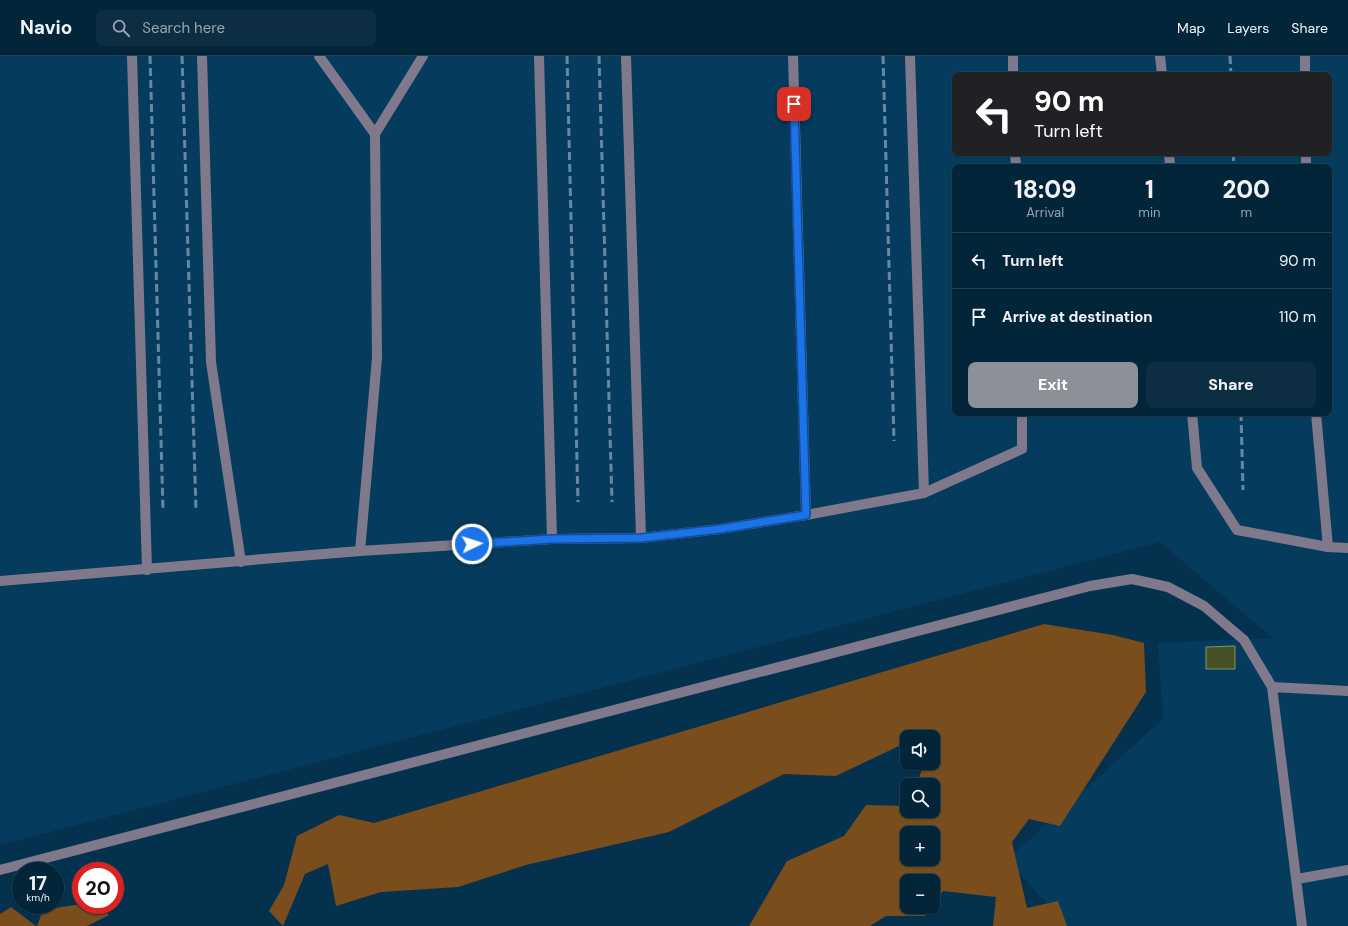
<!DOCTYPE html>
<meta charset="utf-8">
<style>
:root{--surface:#03253a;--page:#0d2d42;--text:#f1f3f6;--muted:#97a5af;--line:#244254;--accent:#8c9099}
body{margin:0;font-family:"DM Sans",sans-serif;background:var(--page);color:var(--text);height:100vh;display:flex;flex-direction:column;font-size:15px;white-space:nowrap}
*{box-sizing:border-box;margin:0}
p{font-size:13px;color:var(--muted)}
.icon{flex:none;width:22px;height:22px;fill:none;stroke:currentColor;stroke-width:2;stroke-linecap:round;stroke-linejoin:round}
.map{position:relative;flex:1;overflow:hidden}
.sheet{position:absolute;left:952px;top:108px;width:380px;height:252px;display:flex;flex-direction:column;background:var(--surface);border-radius:8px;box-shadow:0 1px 3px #0004,0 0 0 1px var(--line)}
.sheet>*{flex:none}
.top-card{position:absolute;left:952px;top:16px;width:380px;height:84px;border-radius:8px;box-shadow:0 1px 3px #0004,0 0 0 1px var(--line);background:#202124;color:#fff;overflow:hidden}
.buttons{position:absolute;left:900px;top:674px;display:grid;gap:8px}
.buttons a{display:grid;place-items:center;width:40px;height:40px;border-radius:8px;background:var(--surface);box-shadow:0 1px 3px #0004,0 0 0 1px var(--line);font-size:20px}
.speed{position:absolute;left:12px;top:806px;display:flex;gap:8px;font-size:20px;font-weight:700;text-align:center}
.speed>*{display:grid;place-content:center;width:52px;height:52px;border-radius:50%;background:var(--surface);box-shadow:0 1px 3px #0004,0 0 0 1px var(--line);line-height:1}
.speed small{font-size:10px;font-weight:400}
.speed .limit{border:6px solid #d22;background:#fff;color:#111}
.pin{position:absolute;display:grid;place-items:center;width:34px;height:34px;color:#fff;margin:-17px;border-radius:8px;box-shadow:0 2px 6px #0006}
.me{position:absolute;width:44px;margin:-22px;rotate:86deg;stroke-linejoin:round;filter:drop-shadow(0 0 3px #0008)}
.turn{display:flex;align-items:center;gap:14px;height:84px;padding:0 16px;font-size:18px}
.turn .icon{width:52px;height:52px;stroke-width:2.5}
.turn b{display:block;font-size:28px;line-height:34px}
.eta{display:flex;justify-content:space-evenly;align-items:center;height:68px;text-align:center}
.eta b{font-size:24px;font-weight:800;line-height:28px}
.action{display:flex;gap:8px;margin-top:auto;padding:8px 16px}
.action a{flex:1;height:46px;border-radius:8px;background:var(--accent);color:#fff;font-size:16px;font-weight:800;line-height:46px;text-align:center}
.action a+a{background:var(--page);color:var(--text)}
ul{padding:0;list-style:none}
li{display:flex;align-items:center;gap:12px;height:56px;padding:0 16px;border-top:1px solid var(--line)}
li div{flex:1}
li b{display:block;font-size:15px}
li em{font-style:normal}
header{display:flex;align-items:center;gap:24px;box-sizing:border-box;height:56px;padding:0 20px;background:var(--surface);border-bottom:1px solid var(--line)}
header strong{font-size:19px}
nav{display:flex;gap:22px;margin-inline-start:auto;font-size:14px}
.search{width:280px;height:36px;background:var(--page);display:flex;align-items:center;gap:10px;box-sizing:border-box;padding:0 14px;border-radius:8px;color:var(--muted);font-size:15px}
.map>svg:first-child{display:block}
</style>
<header>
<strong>Navio</strong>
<div class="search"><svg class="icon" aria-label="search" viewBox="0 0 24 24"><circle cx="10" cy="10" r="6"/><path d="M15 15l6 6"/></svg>Search here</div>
<nav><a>Map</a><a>Layers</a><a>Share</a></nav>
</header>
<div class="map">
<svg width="1348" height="870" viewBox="0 0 1348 870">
<rect width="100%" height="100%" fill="#04314e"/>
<path fill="#053c5e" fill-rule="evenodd" d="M 0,0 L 1348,0 L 1348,870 L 1068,870 L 1007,804 L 1163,663 L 1158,587 L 1273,582 L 1160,486 L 0,789 ZM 955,19 L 1329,19 L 1329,97 L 955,97 ZM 955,111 L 1329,111 L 1329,357 L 955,357 Z"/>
<path fill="#7a4d1d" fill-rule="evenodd" d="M 1044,568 L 1113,579 L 1144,587 L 1146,636 L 1060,770 L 1029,763 L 1012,786 L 1027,852 L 1058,845 L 1067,870 L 993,870 L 996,841 L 943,835 L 933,848 L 933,825 L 907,825 L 907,851 L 931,851 L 925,860 L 886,860 L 870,870 L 749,870 L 787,805 L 844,780 L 866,749 L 907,750 L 907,755 L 933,755 L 933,729 L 916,729 L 922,714 L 917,707 L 933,707 L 933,681 L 907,681 L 907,693 L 903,688 L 836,720 L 784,718 L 669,776 L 526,809 L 458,831 L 381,836 L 336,850 L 328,808 L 305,818 L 283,870 L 269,855 L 284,829 L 297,780 L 339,759 L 374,767 ZM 907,777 L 933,777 L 933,803 L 907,803 Z
M 81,848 L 101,849 L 109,859 L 87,870 L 37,870 L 43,854 Z
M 11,851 L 36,870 L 0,870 L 0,858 Z"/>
<path fill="#455226" stroke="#849465" d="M 1235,590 L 1235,613 L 1206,613 L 1206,591 Z"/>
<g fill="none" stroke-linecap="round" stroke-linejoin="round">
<path stroke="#80798c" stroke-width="10" d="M 132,0 L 147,514
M 202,0 L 211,306 L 241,506
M 319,0 L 375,78
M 539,0 L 552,483
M 626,0 L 641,482
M 793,0 L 806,459
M 910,0 L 924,437
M 1013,0 L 1013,19
M 1160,0 L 1162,19
M 1305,0 L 1305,19
M 1015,97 L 1016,111
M 1169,97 L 1170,111
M 1306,97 L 1306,111
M 1192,357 L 1197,412 L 1237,474 L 1328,491 L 1348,492
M 1316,357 L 1328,491
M 360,495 L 377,302 L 375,78 L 423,0
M 0,525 L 360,495 L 552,483 L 641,482 L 720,473 L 806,459 L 924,437 L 1022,393 L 1022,357
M 1272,631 L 1348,635
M 0,814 L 1090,530 L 1132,523 L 1168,531 L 1204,550 L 1244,584 L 1272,631 L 1302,870
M 1297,823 L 1348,814"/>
<path stroke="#6789a0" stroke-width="3" stroke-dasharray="8 4" stroke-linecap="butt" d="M 150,0 L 163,454
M 182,0 L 196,454
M 567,0 L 578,446
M 599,0 L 612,446
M 883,0 L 894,385
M 1230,0 L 1231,19
M 1233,97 L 1234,111
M 1241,357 L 1243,434"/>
</g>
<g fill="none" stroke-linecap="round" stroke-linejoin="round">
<g stroke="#114b97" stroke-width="10">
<path id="route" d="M 472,488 L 552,483 L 641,482 L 720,473 L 806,459 L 794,48"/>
</g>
<use href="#route" stroke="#1a73e8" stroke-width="7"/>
</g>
</svg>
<div class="buttons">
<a><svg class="icon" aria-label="sound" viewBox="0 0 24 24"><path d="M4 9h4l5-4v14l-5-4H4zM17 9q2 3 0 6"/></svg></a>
<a><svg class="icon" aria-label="search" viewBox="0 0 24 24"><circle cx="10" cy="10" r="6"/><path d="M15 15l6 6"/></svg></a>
<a>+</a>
<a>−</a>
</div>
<div class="speed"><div>17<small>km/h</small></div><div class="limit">20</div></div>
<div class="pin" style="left:794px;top:48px;background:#d93025"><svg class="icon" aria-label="arrive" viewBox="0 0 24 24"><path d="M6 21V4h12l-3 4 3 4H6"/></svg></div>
<svg class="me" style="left:472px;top:488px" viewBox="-20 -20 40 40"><circle r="17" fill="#1a73e8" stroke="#fff" stroke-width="3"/><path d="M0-11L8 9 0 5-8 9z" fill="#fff"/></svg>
<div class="top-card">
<div class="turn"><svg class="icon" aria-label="left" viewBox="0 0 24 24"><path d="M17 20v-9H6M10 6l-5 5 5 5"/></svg><div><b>90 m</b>Turn left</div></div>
</div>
<section class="sheet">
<div class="eta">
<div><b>18:09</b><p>Arrival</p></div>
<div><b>1</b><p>min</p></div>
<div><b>200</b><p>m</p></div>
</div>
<ul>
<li><svg class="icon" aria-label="left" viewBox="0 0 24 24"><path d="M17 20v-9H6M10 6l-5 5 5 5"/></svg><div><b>Turn left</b></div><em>90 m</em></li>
<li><svg class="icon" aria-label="arrive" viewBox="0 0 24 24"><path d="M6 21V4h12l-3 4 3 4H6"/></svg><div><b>Arrive at destination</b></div><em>110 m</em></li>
</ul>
<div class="action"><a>Exit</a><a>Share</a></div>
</section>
</div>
